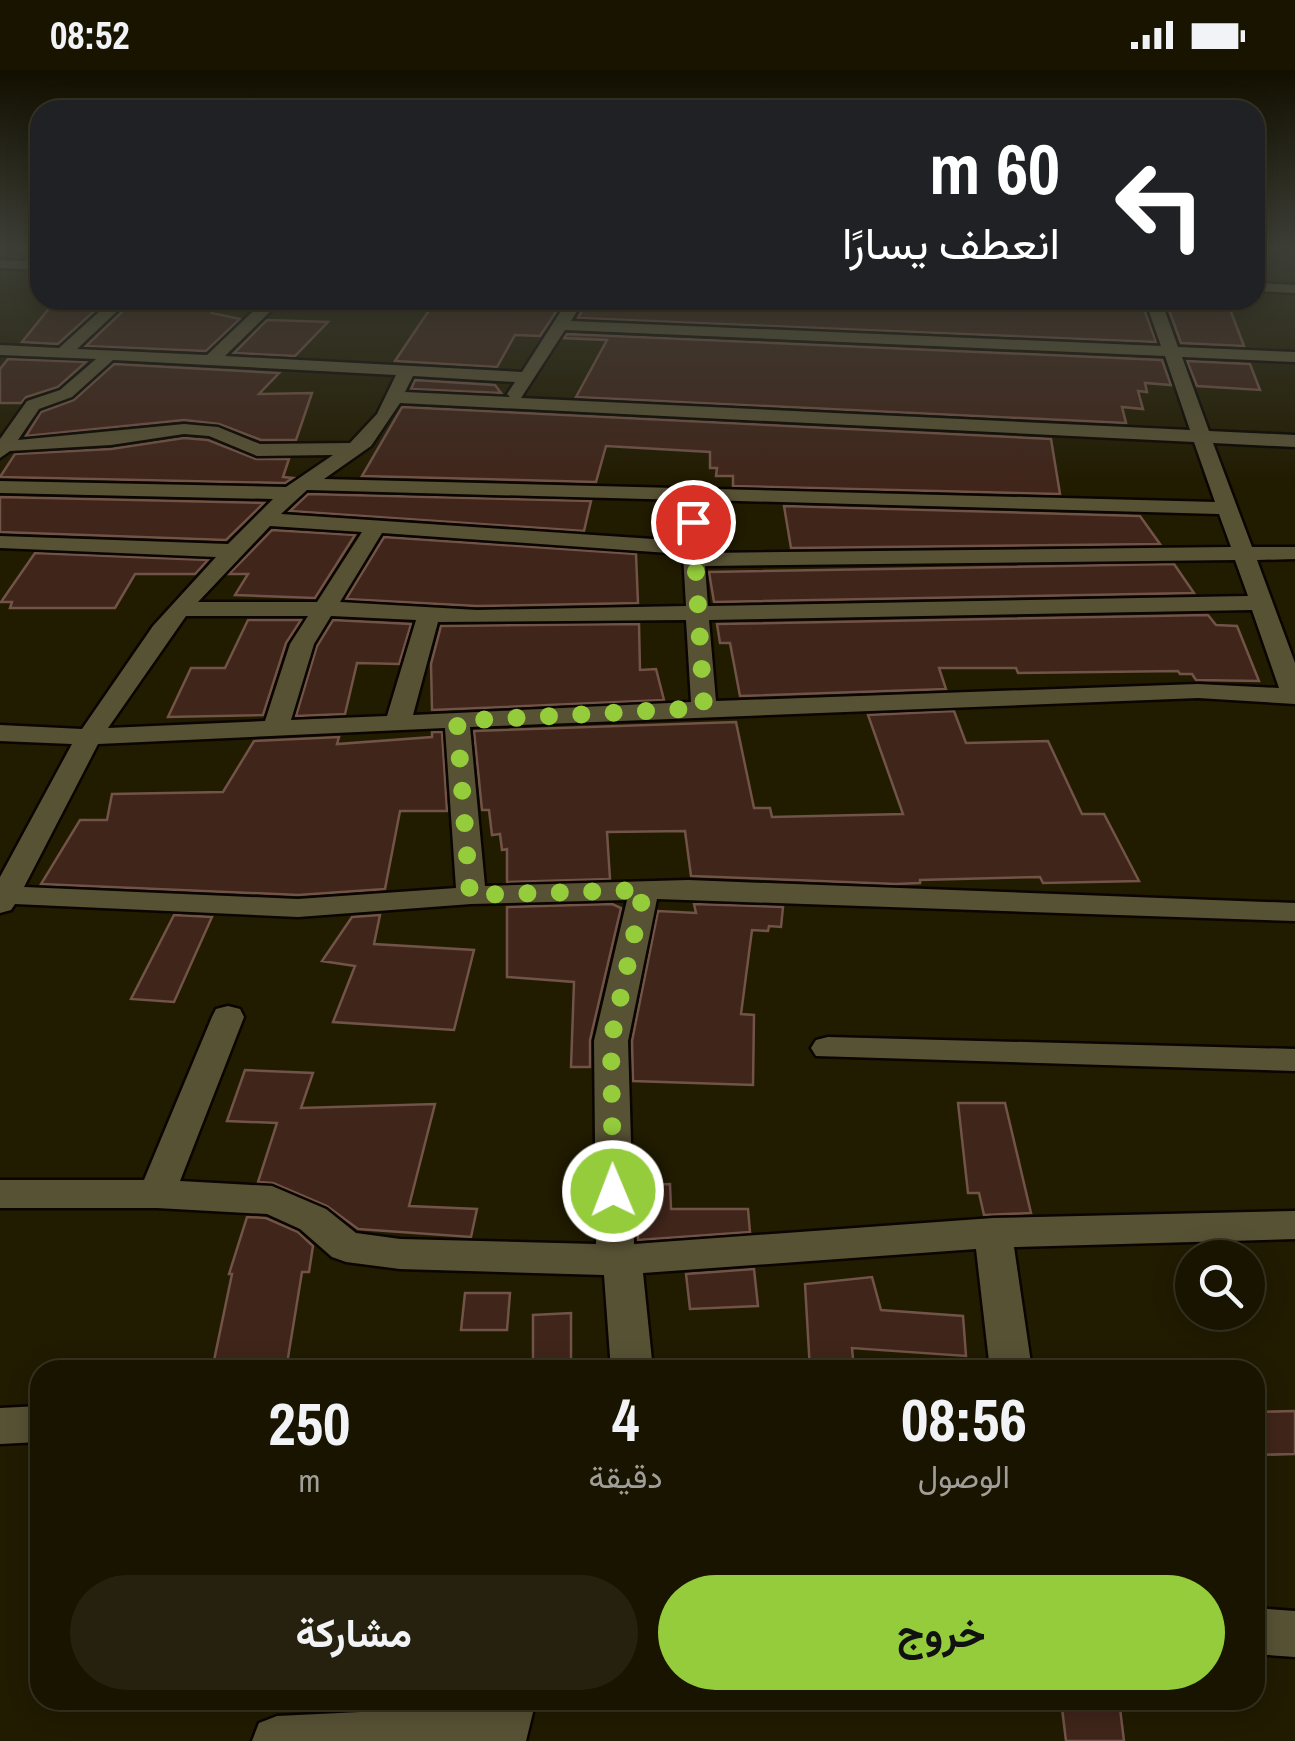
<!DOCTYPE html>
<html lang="ar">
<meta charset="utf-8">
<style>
:root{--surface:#191400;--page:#26210f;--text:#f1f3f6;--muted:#9f9e99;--line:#373322;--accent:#94cc3c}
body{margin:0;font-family:"Archivo Narrow",Vazirmatn,sans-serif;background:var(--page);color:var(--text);direction:rtl;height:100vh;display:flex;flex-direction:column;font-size:38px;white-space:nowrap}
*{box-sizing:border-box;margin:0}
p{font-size:32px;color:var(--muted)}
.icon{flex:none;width:55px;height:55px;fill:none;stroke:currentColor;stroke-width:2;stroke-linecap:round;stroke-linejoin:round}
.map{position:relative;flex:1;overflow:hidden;direction:ltr}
.drawer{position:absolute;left:30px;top:1290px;width:1235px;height:350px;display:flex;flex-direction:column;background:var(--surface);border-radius:30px;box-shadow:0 5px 25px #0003,0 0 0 2px var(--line);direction:rtl}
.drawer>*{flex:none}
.top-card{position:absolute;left:30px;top:30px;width:1235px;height:210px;border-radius:30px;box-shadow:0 5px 25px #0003,0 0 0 2px var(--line);direction:rtl;background:#202124;color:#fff;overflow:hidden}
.controls{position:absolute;left:1175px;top:1170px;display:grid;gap:20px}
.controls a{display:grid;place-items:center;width:90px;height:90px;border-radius:50%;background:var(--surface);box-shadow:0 5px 25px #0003,0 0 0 2px var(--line);font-size:50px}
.pin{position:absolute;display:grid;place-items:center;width:85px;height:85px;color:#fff;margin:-42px;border:5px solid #fff;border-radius:50%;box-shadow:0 2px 10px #0007}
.me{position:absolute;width:110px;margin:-55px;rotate:359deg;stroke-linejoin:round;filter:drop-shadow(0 0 8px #0008)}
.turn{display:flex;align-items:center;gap:35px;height:210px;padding:0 40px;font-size:45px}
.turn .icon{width:130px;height:130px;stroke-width:2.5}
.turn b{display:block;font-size:70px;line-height:85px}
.eta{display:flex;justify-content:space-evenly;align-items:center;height:170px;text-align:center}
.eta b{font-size:60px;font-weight:700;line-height:70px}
.button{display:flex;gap:20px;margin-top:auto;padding:20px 40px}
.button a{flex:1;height:115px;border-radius:60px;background:var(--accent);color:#111;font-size:40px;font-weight:700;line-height:115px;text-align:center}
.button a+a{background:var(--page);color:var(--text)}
.status{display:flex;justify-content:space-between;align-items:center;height:70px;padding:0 50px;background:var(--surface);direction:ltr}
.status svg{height:28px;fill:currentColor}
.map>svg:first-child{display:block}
</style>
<div class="status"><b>08:52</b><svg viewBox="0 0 49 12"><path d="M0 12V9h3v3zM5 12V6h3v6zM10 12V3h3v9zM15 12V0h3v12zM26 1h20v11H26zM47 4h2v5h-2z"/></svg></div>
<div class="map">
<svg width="1295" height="1671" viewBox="0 0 1295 1671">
<rect width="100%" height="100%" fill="#211b00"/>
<path fill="#40251a" stroke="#725347" stroke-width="2.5" d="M 165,230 L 224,230 L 212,243 L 240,249 L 206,281 L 86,276 L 128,236 L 163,237 Z
M 436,230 L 564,230 L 540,266 L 515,265 L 497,297 L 395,291 Z
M 588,230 L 1141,230 L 1156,272 L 578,248 Z
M 1166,232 L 1228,234 L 1244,276 L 1181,273 Z
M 51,236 L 100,236 L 58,274 L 22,272 Z
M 267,250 L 328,252 L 295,286 L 234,283 Z
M 567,264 L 1162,290 L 1171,315 L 1145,313 L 1147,322 L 1138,321 L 1143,339 L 1122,337 L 1126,353 L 576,327 L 607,270 L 564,268 Z
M 8,289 L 86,292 L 58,317 L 26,327 L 21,333 L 0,333 L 0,299 Z
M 1187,291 L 1250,294 L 1260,320 L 1197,316 Z
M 114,294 L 279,303 L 259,324 L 312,323 L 296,370 L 261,370 L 219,354 L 184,350 L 26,366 L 41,342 L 74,330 Z
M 415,310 L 495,315 L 501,323 L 411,319 Z
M 402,337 L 1051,369 L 1060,424 L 733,416 L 733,406 L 716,406 L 717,398 L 710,398 L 710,382 L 606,376 L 596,412 L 362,406 Z
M 184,368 L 208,370 L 256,389 L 289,389 L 283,407 L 293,408 L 285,413 L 0,407 L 15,384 L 111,379 Z
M 308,424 L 591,431 L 584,461 L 290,441 Z
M 0,427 L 264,433 L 226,470 L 0,462 Z
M 784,436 L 1140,446 L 1160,474 L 791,478 Z
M 272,460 L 355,465 L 315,528 L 235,525 L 248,504 L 229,504 Z
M 384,467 L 636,484 L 638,533 L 477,536 L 346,529 Z
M 35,483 L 208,490 L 195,504 L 135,504 L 115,538 L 10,538 L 12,532 L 1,532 Z
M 1174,494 L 1194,523 L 714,532 L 709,502 Z
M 1208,545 L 1216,555 L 1237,556 L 1259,611 L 1196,610 L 1192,604 L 1180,604 L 1178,601 L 1018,603 L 1016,598 L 939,598 L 946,619 L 740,626 L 730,573 L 720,573 L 717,554 Z
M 248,550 L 301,550 L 286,573 L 263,645 L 168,647 L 191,598 L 225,598 Z
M 333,550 L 411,554 L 399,594 L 357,593 L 345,644 L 296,646 L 317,576 Z
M 639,554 L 640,600 L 656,599 L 664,630 L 432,640 L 431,594 L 441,556 Z
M 954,641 L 966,673 L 1048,671 L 1082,744 L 1104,744 L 1139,811 L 1043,813 L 1040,807 L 920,810 L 920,813 L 896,814 L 691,806 L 685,761 L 607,762 L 610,809 L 507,812 L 507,779 L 502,780 L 500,764 L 492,765 L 489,740 L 482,740 L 474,661 L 736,652 L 754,738 L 770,738 L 772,747 L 903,744 L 868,645 Z
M 432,662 L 442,662 L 447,741 L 400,741 L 385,819 L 298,825 L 41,814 L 80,750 L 107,750 L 112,724 L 223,722 L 254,671 L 339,667 L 337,674 L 432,667 Z
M 612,834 L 621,838 L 590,970 L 590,997 L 571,997 L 574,912 L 507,907 L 507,837 Z
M 694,834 L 783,837 L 781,857 L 769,856 L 768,861 L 752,860 L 741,944 L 754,945 L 753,1015 L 633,1011 L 632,971 L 658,841 L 696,843 Z
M 174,845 L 212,847 L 174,932 L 131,929 Z
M 380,845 L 374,874 L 474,880 L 454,960 L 333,952 L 355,896 L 322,891 L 352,847 Z
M 245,1000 L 313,1003 L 301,1038 L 435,1034 L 409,1136 L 477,1139 L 471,1167 L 358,1159 L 327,1136 L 273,1113 L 258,1112 L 277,1053 L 227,1051 Z
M 958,1033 L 1005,1033 L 1031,1143 L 984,1145 L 979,1123 L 968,1123 Z
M 670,1114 L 671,1139 L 748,1139 L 750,1162 L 638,1170 L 636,1115 Z
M 247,1147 L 266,1148 L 298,1162 L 313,1176 L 309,1202 L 302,1202 L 286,1300 L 212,1300 L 232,1204 L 229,1204 Z
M 754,1199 L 758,1236 L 690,1239 L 686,1204 Z
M 872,1207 L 881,1240 L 963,1246 L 966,1286 L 852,1278 L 854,1300 L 810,1300 L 805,1214 Z
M 465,1223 L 510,1223 L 507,1260 L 461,1260 Z
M 571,1243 L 571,1300 L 533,1300 L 533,1245 Z
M 1295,1341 L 1295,1384 L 1255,1385 L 1255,1342 Z
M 1061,1630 L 1119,1630 L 1124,1671 L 1066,1671 Z"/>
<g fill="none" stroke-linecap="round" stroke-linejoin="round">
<g stroke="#0a0500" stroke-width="5">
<path id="minor" d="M 40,184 L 40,193 L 26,199 L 0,198 L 0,190 L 24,191 Z
M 1255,213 L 1295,215 L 1295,223 L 1255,221 Z
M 112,230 L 129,230 L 77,279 L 207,285 L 265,230 L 282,230 L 225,286 L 522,302 L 568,230 L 584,230 L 571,251 L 1161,276 L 1145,230 L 1161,230 L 1178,277 L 1295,282 L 1295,292 L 1182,287 L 1209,361 L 1295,365 L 1295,377 L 1213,373 L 1252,477 L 1295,477 L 1295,489 L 1257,490 L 1295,593 L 1295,634 L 1198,628 L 470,657 L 485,816 L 688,810 L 1295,833 L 1295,851 L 657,829 L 628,971 L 634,1174 L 993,1148 L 1295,1141 L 1295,1169 L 1014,1177 L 1032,1300 L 990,1300 L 976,1179 L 643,1203 L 653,1300 L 611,1300 L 604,1205 L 400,1199 L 346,1192 L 332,1187 L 300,1159 L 267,1144 L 157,1138 L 0,1138 L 0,1110 L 144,1110 L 212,947 L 216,939 L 228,936 L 240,939 L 244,947 L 180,1111 L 272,1116 L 326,1139 L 356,1163 L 400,1169 L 596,1174 L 594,971 L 627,830 L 471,834 L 298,847 L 15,834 L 11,840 L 0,843 L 0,807 L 72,674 L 0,671 L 0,655 L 82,659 L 153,556 L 216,487 L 0,478 L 0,466 L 228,474 L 273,429 L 0,423 L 0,411 L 286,417 L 333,385 L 257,386 L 209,366 L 184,364 L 111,375 L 10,381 L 0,388 L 0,369 L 27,331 L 60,320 L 96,289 L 0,285 L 0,275 L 59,278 ZM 565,260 L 1165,286 L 1190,360 L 521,328 ZM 113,290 L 396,305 L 377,344 L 350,373 L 260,374 L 218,357 L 184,354 L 18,370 L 39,339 L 72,327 ZM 413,306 L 515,312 L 507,324 L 510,327 L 405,322 ZM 400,333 L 1194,372 L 1215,432 L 324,409 L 371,376 ZM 307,420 L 684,430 L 683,471 L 281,444 ZM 704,430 L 1219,444 L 1231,477 L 704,483 ZM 270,456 L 362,462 L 317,532 L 198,532 ZM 382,463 L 683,484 L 686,536 L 477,540 L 340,532 ZM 1235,490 L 1248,526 L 708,536 L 705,496 ZM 1252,540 L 1279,618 L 1198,614 L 716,631 L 709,550 ZM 186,546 L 308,546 L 290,574 L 265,651 L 108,658 ZM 331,546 L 416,550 L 387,646 L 291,650 L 314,574 ZM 686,550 L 691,632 L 413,645 L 438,552 ZM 445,658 L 456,818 L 298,829 L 24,817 L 98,674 Z
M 828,967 L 1295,979 L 1295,1001 L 816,986 L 811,978 L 816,970 Z
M 40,1336 L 40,1372 L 0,1374 L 0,1338 Z
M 1255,1538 L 1295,1541 L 1295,1587 L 1255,1584 Z
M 486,1630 L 536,1630 L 526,1671 L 252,1671 L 259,1653 L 277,1646 L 485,1636 Z"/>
</g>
<use href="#minor" fill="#585235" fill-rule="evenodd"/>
</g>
<linearGradient id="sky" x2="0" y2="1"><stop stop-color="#120f00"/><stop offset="0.43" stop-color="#3d3f37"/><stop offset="1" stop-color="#3d3f37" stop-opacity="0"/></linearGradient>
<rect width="1295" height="414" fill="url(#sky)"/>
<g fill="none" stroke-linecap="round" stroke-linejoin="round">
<path stroke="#94cc3c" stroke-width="18" stroke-dasharray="0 32.4" d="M 613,1121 L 611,971 L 644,820 L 470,825 L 457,651 L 704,638 L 693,452"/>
</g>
</svg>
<div class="controls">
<a><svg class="icon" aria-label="search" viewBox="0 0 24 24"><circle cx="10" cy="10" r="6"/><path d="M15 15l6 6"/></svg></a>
</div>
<div class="pin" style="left:693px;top:452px;background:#d93025"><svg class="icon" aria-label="arrive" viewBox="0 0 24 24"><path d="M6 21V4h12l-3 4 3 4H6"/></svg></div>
<svg class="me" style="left:613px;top:1121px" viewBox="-20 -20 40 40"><circle r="17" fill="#94cc3c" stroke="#fff" stroke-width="3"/><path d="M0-11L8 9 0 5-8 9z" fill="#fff"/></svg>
<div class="top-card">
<div class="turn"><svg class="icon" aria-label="left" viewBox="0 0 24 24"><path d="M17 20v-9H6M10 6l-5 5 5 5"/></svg><div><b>60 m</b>انعطف يسارًا</div></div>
</div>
<section class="drawer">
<div class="eta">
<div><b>08:56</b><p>الوصول</p></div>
<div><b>4</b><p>دقيقة</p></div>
<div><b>250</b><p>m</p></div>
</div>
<div class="button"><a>خروج</a><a>مشاركة</a></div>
</section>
</div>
